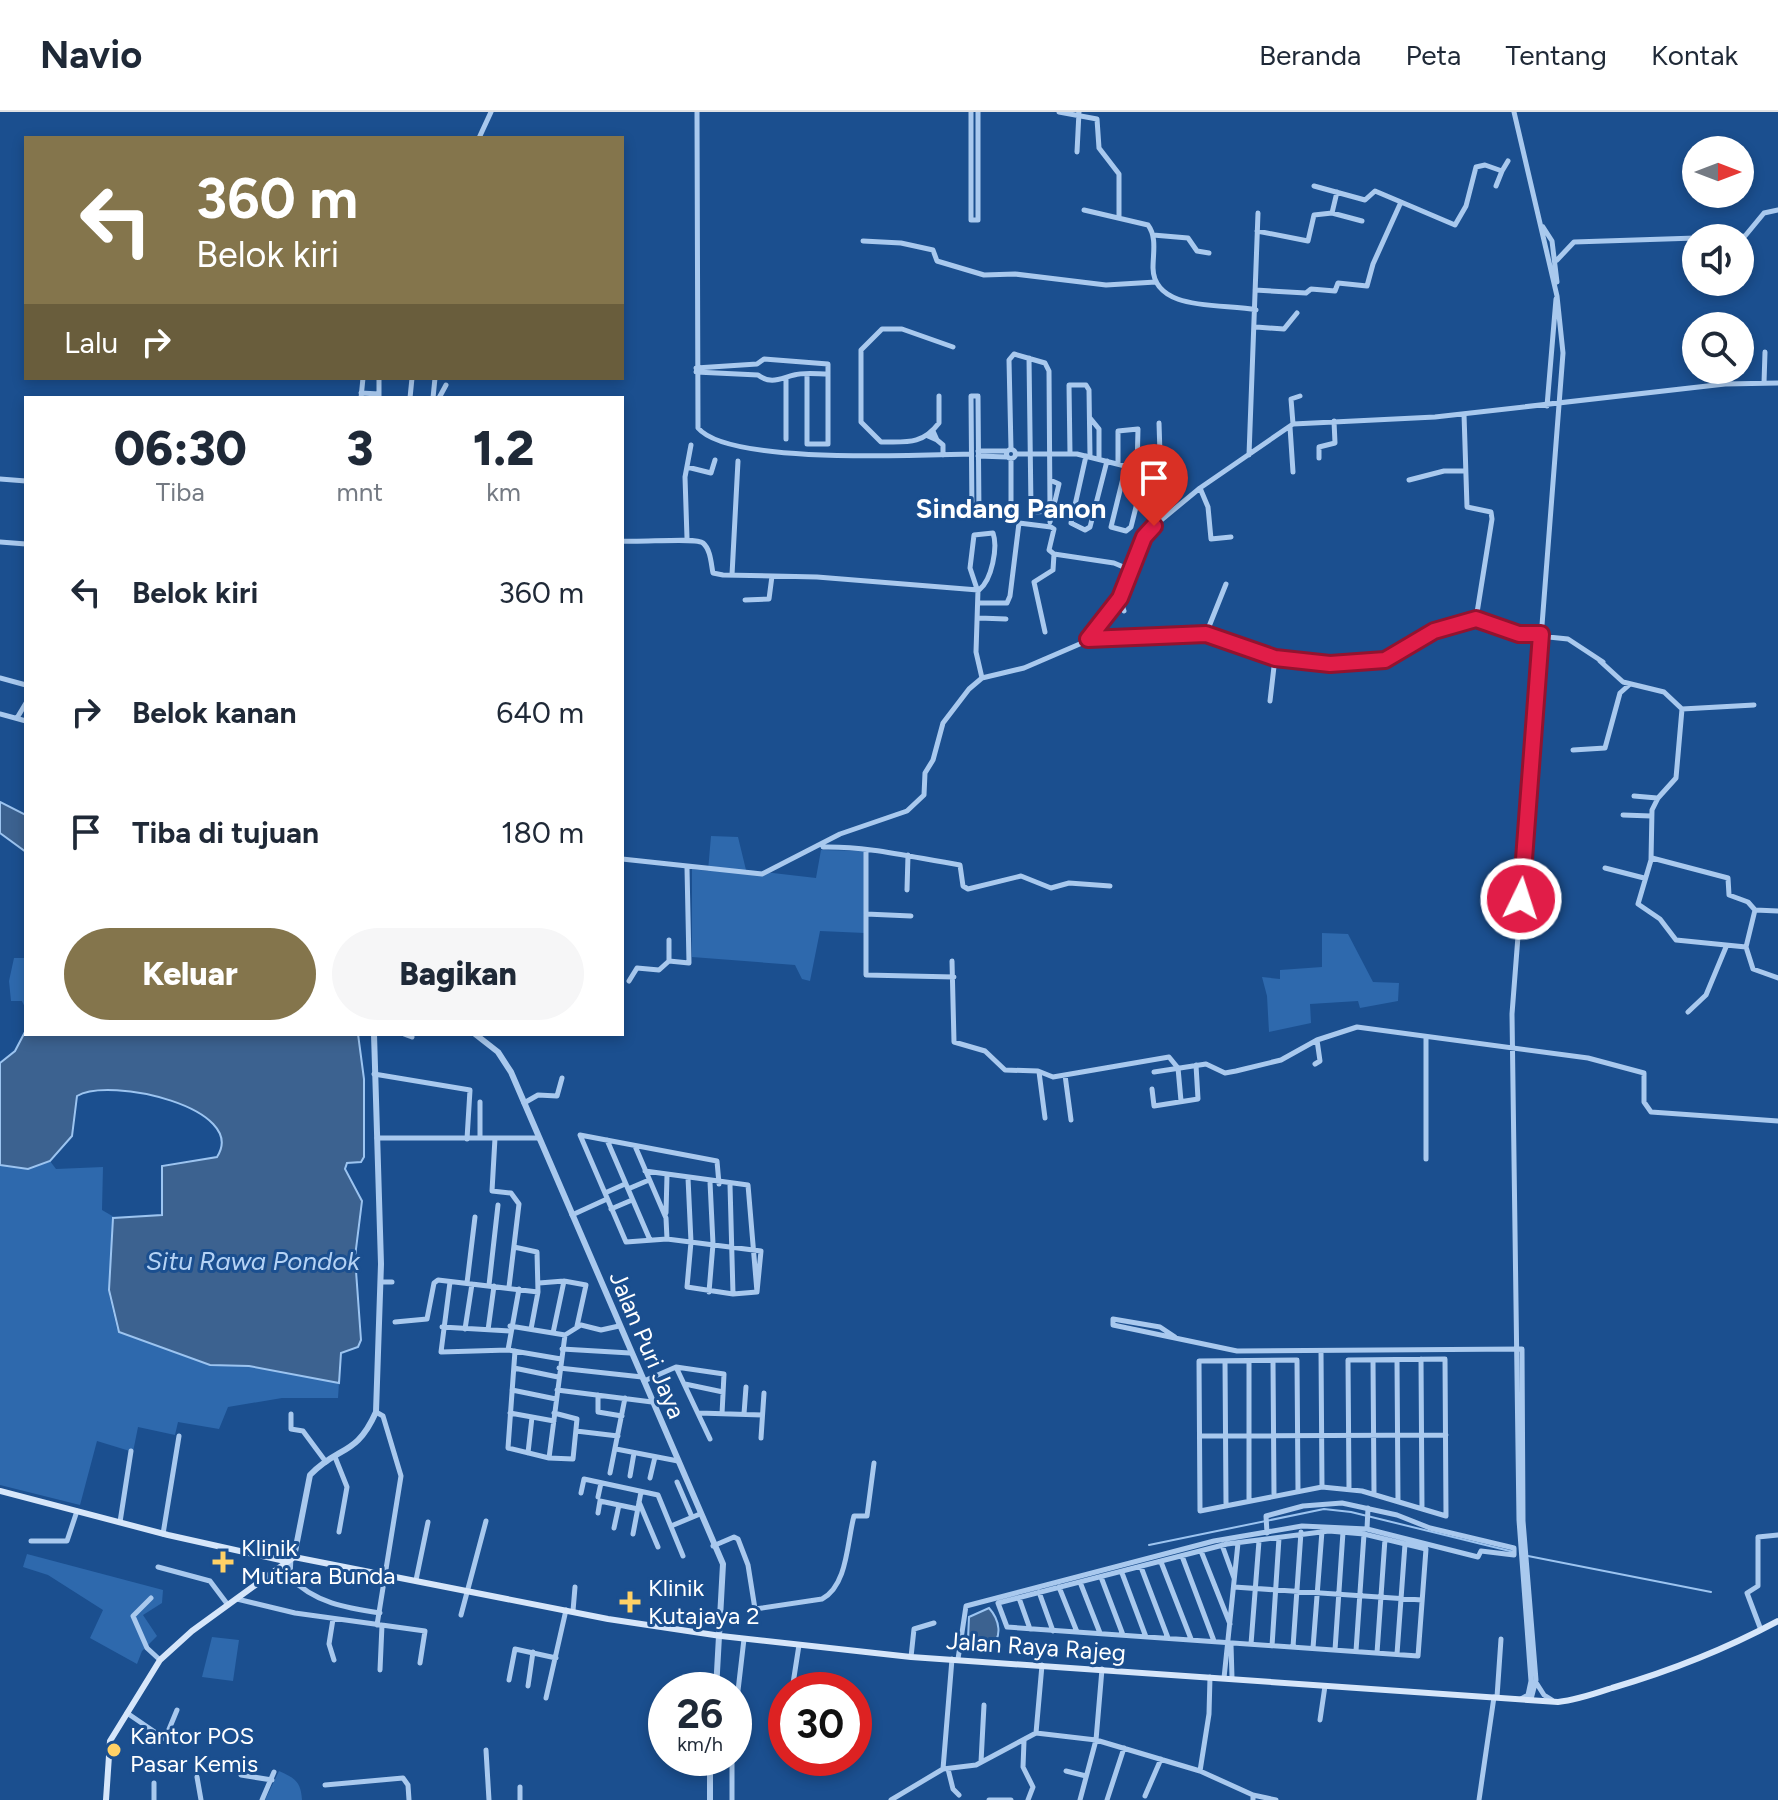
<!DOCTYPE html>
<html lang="id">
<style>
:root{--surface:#fff;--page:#f6f6f7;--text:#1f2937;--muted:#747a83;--line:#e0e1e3;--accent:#84754c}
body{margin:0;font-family:Figtree,sans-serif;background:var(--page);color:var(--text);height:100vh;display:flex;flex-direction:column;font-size:30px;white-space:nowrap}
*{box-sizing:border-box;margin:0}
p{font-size:26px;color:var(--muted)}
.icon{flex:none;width:44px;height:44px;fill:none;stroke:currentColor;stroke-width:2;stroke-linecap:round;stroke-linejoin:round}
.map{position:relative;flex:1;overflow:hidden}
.drawer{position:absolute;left:24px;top:284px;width:600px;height:640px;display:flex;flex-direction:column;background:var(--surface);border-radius:0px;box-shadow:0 4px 12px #0003}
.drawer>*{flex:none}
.guide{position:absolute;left:24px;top:24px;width:600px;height:244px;border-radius:0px;box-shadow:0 4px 12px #0003;background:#84754c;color:#fff;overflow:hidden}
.needle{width:52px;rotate:90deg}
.fabs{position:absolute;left:1682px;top:24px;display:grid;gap:16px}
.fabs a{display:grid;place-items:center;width:72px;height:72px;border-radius:50%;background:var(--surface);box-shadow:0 4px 12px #0003;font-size:40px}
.speed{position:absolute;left:648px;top:1560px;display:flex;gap:16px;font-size:40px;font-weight:700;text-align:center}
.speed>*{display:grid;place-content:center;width:104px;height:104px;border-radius:50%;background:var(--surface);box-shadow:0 4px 12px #0003;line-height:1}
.speed small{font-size:20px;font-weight:400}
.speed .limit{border:12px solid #d22;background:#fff;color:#111}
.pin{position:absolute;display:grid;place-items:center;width:68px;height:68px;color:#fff;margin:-82px -34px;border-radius:50% 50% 50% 0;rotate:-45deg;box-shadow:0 0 8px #0007}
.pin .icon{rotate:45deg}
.me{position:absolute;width:88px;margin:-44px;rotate:4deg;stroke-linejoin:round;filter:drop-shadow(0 0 6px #0008)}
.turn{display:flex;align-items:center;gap:28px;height:168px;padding:0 40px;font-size:36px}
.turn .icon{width:104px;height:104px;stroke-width:2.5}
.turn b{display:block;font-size:56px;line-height:68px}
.then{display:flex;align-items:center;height:76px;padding:0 40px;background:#0003;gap:16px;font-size:30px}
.eta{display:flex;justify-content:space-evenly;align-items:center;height:136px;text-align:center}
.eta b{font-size:48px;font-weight:800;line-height:56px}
.cta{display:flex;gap:16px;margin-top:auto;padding:16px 40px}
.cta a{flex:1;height:92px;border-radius:48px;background:var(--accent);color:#fff;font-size:32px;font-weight:800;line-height:92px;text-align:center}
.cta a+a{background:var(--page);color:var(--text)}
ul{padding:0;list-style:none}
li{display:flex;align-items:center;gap:24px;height:120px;padding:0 40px}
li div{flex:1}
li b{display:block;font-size:30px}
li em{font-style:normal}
header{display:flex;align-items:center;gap:48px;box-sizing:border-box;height:112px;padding:0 40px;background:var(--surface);border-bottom:2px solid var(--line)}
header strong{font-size:38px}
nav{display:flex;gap:44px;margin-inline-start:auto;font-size:28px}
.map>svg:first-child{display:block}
</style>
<header>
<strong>Navio</strong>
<nav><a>Beranda</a><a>Peta</a><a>Tentang</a><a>Kontak</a></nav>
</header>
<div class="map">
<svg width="1778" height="1688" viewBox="0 0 1778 1688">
<rect width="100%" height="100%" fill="#1b4f8f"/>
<path fill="#2e69ad" d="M 711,724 L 738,725 L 746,758 L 816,766 L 821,738 L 865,739 L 865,821 L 820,819 L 810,869 L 802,867 L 795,853 L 692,845 L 692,757 L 708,759 Z
M 1322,821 L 1348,822 L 1373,870 L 1399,871 L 1398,889 L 1360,896 L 1358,889 L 1310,892 L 1311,911 L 1269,920 L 1267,884 L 1262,865 L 1280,867 L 1280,858 L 1322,855 Z
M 14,846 L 26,846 L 26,898 L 22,889 L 11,889 L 9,869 Z
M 50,1049 L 56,1057 L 103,1055 L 102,1098 L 114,1105 L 109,1183 L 117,1217 L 210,1253 L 249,1254 L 339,1271 L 338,1286 L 282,1286 L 228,1295 L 219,1317 L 178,1310 L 175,1323 L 138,1315 L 133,1340 L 97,1329 L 80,1393 L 0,1373 L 0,1053 L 28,1057 Z
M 27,1442 L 163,1478 L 162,1491 L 143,1503 L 157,1524 L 142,1539 L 137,1552 L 90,1526 L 103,1498 L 48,1463 L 23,1455 Z
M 212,1525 L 239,1528 L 233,1569 L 202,1565 Z
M 279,1659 C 295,1666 301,1670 302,1688 L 265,1688 Z"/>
<path fill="#3c6290" stroke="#9cc4f0" stroke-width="2" d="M 0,690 L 26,703 L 26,740 L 0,721 Z
M 26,918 L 26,922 L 358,922 L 364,967 L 364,1045 L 361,1050 L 347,1051 L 345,1057 L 362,1089 L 355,1145 L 361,1228 L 358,1235 L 341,1241 L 339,1271 L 249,1254 L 210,1253 L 119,1220 L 109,1178 L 113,1106 L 162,1103 L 162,1054 L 217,1045 C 249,996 109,964 77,984 L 72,1024 L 50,1049 L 28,1057 L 0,1053 L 0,951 L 15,939 Z
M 989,1496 C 999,1507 1004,1526 989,1535 L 972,1535 L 968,1527 L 969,1505 Z"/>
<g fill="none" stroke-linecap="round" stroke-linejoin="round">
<path stroke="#9cc4f0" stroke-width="2" d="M 1149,1433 L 1324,1397 L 1351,1400 L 1514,1440
M 1528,1444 L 1711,1480"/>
<path stroke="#a9c9ee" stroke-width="5" d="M 697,0 L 698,316 C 729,353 919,343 971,342
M 971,0 L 971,108 L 978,108 L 978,0
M 1059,0 L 1097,7 L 1099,36 L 1119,62 L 1119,104
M 1514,0 L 1557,184 L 1563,241 L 1512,902 L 1519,1408 L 1531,1569 L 1528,1583 L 1521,1587
M 479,26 L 491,0
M 1077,40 L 1079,0
M 1496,74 L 1502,59
M 1337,80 L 1332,101 L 1362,109
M 1401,90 L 1455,113 L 1466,94 L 1476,55 L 1485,53 L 1502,59 L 1508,49
M 1084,98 L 1148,113 C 1157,125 1153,141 1153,156 C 1154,201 1226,191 1256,198
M 1543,115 L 1552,129 L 1557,170
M 1257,119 L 1308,129 L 1314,103 L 1332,101
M 1153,123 L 1188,126 L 1197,139 L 1209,141
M 1702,126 L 1745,124 L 1764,101 L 1778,98
M 863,129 L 901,131 L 933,138 L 937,149 L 984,163 L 1015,162 L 1106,173 L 1156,170
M 1557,148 L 1574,130 L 1696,126
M 1255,178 L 1306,181 L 1311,177 L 1335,179 L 1338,171 L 1367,174 L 1373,152 L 1401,90 L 1375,79 L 1365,88 L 1314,74
M 1256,215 L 1284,217 L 1297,201
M 1029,246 L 1031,396 L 1034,400 L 1052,399
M 696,256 L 757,252 L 764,247 L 828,252 L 828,332 L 807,332 L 807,263
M 696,260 L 758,263 C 771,273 781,266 794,263 C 804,260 818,262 828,262
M 786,268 L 786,327
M 1764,271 L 1765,240
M 361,281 L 379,282
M 939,284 L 939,311 C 922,333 907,330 881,330 L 861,310 L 861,238 L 882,217 L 902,217 L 953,235
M 971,284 L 978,284 L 979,403 L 972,403 Z
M 361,286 L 363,266
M 379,286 L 379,266
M 410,286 L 412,266
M 433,286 L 435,266
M 439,286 L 446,273
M 1547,294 L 1556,187
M 1464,302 L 1467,395 L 1491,400 L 1492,407 L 1476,507
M 1090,306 L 1099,317 L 1099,347
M 1293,312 L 1291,287 L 1300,284
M 1290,315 L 1293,360
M 928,324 L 937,328 L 933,319
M 937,328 L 943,333 L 943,343
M 1011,337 L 1009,248 L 1014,242 L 1045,251 L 1049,259 L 1050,399
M1006.5 342a4.5 4.5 0 1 1 9 0a4.5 4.5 0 1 1-9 0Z
M 978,339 L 1007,339
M 1016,342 L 1077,342 L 1145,359
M 1070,342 L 1069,273 L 1086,273 L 1089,278 L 1090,344
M 1249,343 L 1258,101
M 978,344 L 1007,345
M 1086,344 L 1071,411 L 1085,418 L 1090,415 L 1107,349
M 1319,346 L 1319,335 L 1335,331 L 1334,309
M 1011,347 L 1011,399
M 1146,347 L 1160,342 L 1159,311
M 1118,352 L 1118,319 L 1138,317 L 1137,357
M 1126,354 L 1111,415 L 1126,419 L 1131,415 L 1148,347
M 687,355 L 711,361 L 715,348
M 0,367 L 26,369
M 1050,368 L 1059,372 L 1050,410
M 1409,368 L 1444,359 L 1465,359
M 1200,376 L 1208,395 L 1211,427 L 1231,425
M 687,426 L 685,365 L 691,333
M 622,429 C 639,431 696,425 703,431 C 711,438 711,452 713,461 L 723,463 L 817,465 L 978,478 L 976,540 L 982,566
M 0,430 L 26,432
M 1054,442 L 1114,451 L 1133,459
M 732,463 L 738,349
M 977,477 L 970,456 L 974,423 L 993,421 C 998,435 992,468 979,478
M 1120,487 L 1124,499
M 745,488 L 769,487 L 772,464
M 980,491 L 1007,491 L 1010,484 L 1019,411 L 1051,415 L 1054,417 L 1049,438 L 1054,442 L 1053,458 L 1034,470 L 1045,520
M 979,506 L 1006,507
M 1206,522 L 1226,472
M 1089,526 L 1120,486 L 1144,425 L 1154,414 L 1200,376 L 1293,312 L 1435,305 L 1725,272 L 1778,271
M 1600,549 L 1623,570 L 1664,580 L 1682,597 L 1754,593
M 0,566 L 26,573
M 1270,589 L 1275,546
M 1682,597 L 1676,666 L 1658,686 L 1652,698 L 1651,748 L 1638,792 L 1660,807 L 1676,828 L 1746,835 L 1753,857 L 1778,866
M 0,602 L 26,609
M 17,606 L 26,591
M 1573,638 L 1605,636 L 1620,581 L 1629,573
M 1634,684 L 1657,686
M 1623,703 L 1651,704
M 823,735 C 869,734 915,746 960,753 L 963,774 L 968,777 L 1021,764 L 1051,776 L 1069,771 L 1110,774
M 866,738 L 866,863 L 954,865
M 1652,746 L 1728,766 L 1729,783 L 1748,790 L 1755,798
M 622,747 L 762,762 L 840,722 L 907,699 L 924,683 L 925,661 L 933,648 L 943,611 L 969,577 L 982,566 L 1024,556 L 1096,525 L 1145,527 L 1206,522 L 1275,546 L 1357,551 L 1385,548 L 1434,519 L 1476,507 L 1519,522 L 1568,527 L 1603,550
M 1605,756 L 1644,766
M 907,778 L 908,743
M 866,802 L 911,804
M 669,828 L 669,849 L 689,851 L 687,756
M 1746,835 L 1755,798 L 1778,799
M 952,849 L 954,930 L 985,939 L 1005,958 L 1038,959 L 1053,965 L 1169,945 L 1178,956 L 1181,989
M 629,869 L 637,856 L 659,858 L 669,849
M 1688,900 L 1706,883 L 1726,835
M 404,922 L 412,925
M 1426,925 L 1426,1047
M 1315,952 L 1320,949 L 1317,928
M 1039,960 L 1045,1006
M 1154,960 L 1206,952 L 1225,961 L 1236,959 L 1281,948 L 1317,928 L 1357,915 L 1588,946 L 1644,961 L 1644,990 L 1651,1000 L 1778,1009
M 374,962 L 470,978 L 467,1027
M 1065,963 L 1071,1008
M 1152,977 L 1154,994 L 1198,987 L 1196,953
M 480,990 L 480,1026
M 524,991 L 538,983 L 557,984 L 562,966
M 377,1026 L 539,1026
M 495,1026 L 492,1079 L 511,1081 L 519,1092 L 509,1175
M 607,1028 L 650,1128
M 635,1034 L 666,1106 L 667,1127
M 645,1059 L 748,1073 L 757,1180
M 688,1066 L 691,1130 L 687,1175 L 733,1182 L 757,1180
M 719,1072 L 717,1049 L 580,1023 L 626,1130 L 667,1127 L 761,1139 L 757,1180
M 730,1073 L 733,1182
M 628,1077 L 649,1068
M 605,1081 L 625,1072
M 611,1097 L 632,1088
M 666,1101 L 667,1063
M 572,1103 L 607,1087
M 514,1135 L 537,1140 L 538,1180 L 531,1217
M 381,1170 L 392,1170
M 450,1170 L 441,1240 L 508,1238 L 561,1247
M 467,1171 L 475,1105
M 539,1171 L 564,1169 L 586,1173 L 577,1214
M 489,1173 L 498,1093
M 709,1180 L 713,1132 L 710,1070
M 395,1210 L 427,1207 L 434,1171 L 438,1168 L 538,1180
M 510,1214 L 565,1223
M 442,1215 L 510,1219
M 465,1217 L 472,1172
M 488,1218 L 494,1174
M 553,1221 L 564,1169
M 1175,1225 L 1160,1215 L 1113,1207 L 1113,1213 L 1237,1239 L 1522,1237 L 1523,1409 L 1536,1568 L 1531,1587
M 562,1237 L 630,1241
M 508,1238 L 519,1177
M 515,1239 L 508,1336 L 549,1346 L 573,1347 L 577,1307 L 554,1301
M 1321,1239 L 1322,1375
M 1421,1247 L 1422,1397
M 1373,1248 L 1374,1382
M 1397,1248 L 1398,1390
M 1225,1249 L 1226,1392
M 1249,1249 L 1249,1388
M 1273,1249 L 1274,1384
M 676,1255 L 710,1327
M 514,1256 L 558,1265
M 559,1256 L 642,1265
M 644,1269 L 676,1255 L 724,1262 L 722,1302
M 685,1272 L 723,1280
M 512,1278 L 556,1287
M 557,1278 L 652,1290
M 598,1283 L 598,1300 L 622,1304
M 376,1300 L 383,1304 L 401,1364 L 377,1513
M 510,1301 L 554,1309
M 699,1301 L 762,1303
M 291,1302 L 291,1317 L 303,1319 L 326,1350
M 744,1302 L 746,1275
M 576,1319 L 618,1324
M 1200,1324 L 1446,1323
M 761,1326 L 764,1281
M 616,1337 L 678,1349
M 528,1341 L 532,1305
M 335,1345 L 347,1375 L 339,1420
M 549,1346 L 565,1223 L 581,1213 L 601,1218 L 619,1214
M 610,1361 L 625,1286
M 630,1364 L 634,1341
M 650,1366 L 655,1345
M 677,1370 L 692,1405
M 1298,1379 L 1297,1248 L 1199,1249 L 1200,1399 L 1322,1375 L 1362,1379 L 1446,1404 L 1445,1247 L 1348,1248 L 1349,1377
M 581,1381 L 584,1367 L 658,1383 L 683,1444
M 598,1385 L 601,1371
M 639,1390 L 658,1435
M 598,1401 L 600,1389 L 638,1397
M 120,1410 L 131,1339
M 671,1414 L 700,1402
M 614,1416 L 619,1393
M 1367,1417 L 1368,1396
M 1329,1419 L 1364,1422 L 1426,1437 L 1418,1544 L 1007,1515 L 998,1491 L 1227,1432 Z
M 163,1422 L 179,1324
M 633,1422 L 641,1380
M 31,1429 L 67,1429 L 77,1399
M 1222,1433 L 1234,1466
M 713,1434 L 734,1425 L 738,1427 L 748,1453 L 755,1497 L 822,1487 C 848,1473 847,1429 854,1404 L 867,1404 L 874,1351
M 1201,1439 L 1230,1512
M 1182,1444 L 1214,1529
M 291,1445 L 290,1465 C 314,1491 347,1496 380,1501
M 1161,1450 L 1191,1527
M 158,1455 L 210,1469 L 228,1493
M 1141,1455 L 1168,1526
M 1122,1461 L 1146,1525
M 1101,1465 L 1123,1523
M 416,1468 L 428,1410
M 1080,1470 L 1100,1521
M 1059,1475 L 1077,1520
M 1234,1475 L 1422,1488
M 1039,1480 L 1053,1519
M 151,1486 L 133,1504 L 147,1536 L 160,1548
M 1019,1486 L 1030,1517
M 237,1487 L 295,1501 L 425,1519 L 420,1551
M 573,1499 L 575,1475
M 461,1503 L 486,1409
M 333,1507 L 329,1532 L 334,1548
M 1761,1518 L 1747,1481 L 1758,1474 L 1758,1425 L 1778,1423
M 1231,1532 L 1232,1566
M 1251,1532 L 1259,1429
M 1272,1534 L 1279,1426
M 1293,1535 L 1301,1420
M 1313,1536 L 1322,1419
M 1335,1538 L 1343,1420
M 1356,1539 L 1364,1422
M 1377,1541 L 1385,1427
M 1397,1542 L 1405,1432
M 911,1545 L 914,1517 L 934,1511
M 958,1547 L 966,1494 L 1214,1429 L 1302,1414 L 1367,1417 L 1478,1445 L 1481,1439 L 1514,1443 L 1514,1436 L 1430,1416 L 1397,1403 L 1342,1391 L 1303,1394 L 1266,1404 L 1267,1421
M 1042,1553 L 1036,1621 L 1096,1628 L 1200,1659 L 1253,1683 L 1253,1688
M 380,1558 L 382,1513
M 1224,1566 L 1238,1431
M 509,1568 L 515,1537 L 556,1546
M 1537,1572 L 1544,1583 L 1552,1588
M 528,1574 L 533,1540
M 792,1578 L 799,1533
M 1497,1585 L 1501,1527
M 546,1586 L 566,1498
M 127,1601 L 165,1627 L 177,1598
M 1320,1608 L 1325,1574
M 734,1613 L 744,1527
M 1024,1629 L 1023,1655 L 1033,1675 L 1028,1688
M 486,1638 L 489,1688
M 732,1646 L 732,1688
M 981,1650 L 984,1593
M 943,1657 L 952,1547
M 943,1657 L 976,1653 L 1036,1621
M 948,1657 L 953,1677 L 959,1683
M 1066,1659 L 1086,1664
M 1200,1659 L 1209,1602 L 1210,1565
M 241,1663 L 272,1668
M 197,1665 L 201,1688
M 154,1671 L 154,1688
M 325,1673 L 403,1666 L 408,1673 L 409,1688
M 1253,1683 L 1276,1688
M 1145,1684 L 1161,1647
M 262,1688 L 274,1660
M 520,1688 L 520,1675
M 891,1688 L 943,1657
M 989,1688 L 1011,1688
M 1080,1688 L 1096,1628 L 1102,1557
M 1107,1688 L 1124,1636
M 1479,1688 L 1494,1585"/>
<path stroke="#a9c9ee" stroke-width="6" d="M 475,922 L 498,940 L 511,960 L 723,1452 L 716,1578
M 294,1445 L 310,1363 C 339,1333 356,1345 376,1300 L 381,1152 L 374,922
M 710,1688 L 710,1646"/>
<path stroke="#d6e6fa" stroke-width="6" d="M 0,1379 L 168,1423 L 285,1449
M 106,1688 L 110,1629 L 160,1548 L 192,1519 L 294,1445 L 608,1507 L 721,1524 L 911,1545 L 1558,1590 C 1577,1588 1594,1582 1612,1576 C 1670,1559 1724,1538 1778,1509"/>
</g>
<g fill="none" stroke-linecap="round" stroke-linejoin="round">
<g stroke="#92132f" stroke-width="20">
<path id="route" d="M 1154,414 L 1144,425 L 1120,486 L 1088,527 L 1206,522 L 1275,546 L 1330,552 L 1385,548 L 1434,519 L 1476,507 L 1519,522 L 1541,522 L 1521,787"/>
</g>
<use href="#route" stroke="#e11d48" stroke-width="14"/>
</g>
<g fill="#ffd166" stroke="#1b4f8f" stroke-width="3">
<path d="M219 1438h8v8h8v8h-8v8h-8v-8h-8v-8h8z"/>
<path d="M626 1478h8v8h8v8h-8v8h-8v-8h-8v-8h8z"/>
<circle cx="114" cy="1638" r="8"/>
</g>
<g text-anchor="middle" stroke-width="6" stroke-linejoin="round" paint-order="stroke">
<g font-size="24" fill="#fff" stroke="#1b4f8f">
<text transform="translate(647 1233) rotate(67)" y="8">Jalan Puri Jaya</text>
<text transform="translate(1036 1535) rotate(4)" y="8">Jalan Raya Rajeg</text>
</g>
<g font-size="24" fill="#fff" stroke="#1b4f8f" text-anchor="start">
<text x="241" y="1444">Klinik<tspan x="241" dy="28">Mutiara Bunda</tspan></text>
<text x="648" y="1484">Klinik<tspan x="648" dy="28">Kutajaya 2</tspan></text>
<text x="130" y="1632">Kantor POS<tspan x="130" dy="28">Pasar Kemis</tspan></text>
</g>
<g font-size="26" font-style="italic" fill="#b5d3f5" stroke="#1b4f8f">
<text x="253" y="1158">Situ Rawa Pondok</text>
</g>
<g font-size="28" font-weight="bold" fill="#fff" stroke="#1b4f8f">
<text x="1011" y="406">Sindang Panon</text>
</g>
</g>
</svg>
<div class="fabs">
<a><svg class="needle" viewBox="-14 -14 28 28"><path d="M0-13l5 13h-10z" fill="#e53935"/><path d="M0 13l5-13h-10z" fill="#747a83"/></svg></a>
<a><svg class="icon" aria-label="sound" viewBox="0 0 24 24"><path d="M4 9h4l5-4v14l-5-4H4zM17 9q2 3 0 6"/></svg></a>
<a><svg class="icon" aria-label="search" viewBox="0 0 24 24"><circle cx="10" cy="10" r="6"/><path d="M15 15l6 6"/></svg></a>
</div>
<div class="speed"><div>26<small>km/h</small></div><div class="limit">30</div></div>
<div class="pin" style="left:1154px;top:414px;background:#d93025"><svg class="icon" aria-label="arrive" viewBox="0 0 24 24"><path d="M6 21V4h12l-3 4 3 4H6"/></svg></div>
<svg class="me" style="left:1521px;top:787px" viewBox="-20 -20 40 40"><circle r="17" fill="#e11d48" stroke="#fff" stroke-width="3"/><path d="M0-11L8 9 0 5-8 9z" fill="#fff"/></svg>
<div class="guide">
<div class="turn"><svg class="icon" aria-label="left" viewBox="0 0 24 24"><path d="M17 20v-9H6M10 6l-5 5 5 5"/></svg><div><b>360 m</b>Belok kiri</div></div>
<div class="then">Lalu<svg class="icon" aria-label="right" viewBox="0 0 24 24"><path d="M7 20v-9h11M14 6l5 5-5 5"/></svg></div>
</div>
<section class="drawer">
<div class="eta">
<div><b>06:30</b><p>Tiba</p></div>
<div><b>3</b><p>mnt</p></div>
<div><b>1.2</b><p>km</p></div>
</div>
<ul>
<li><svg class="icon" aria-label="left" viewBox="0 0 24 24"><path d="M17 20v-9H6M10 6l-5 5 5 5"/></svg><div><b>Belok kiri</b></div><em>360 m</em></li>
<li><svg class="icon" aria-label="right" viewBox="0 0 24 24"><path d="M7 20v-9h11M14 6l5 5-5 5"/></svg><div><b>Belok kanan</b></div><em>640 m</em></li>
<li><svg class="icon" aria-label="arrive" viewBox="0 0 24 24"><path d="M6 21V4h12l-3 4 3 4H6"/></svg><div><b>Tiba di tujuan</b></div><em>180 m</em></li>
</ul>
<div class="cta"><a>Keluar</a><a>Bagikan</a></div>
</section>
</div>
